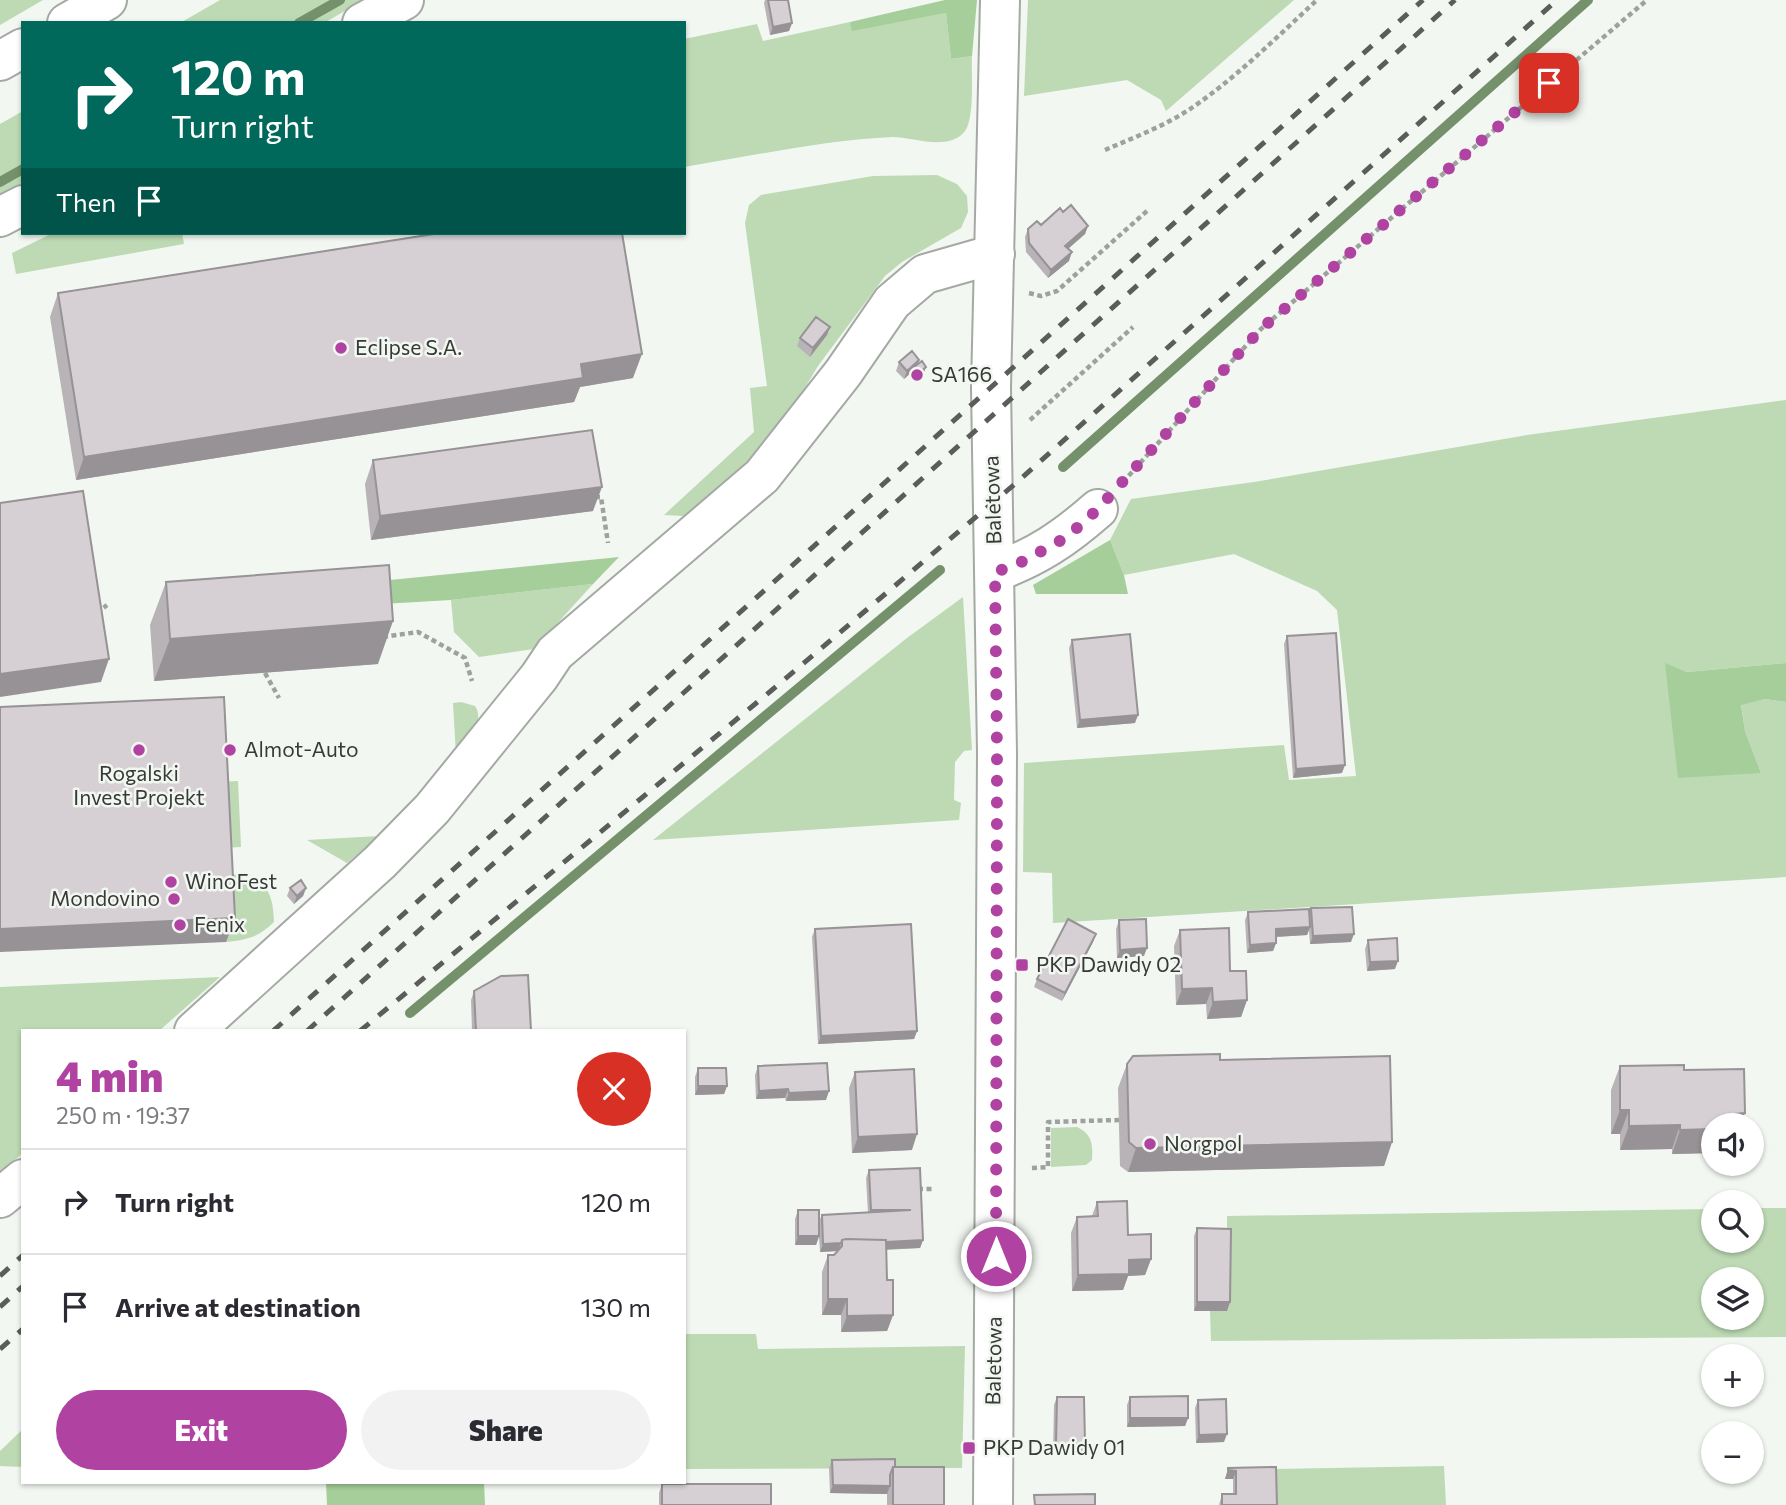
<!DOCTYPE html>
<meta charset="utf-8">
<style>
:root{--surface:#fff;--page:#f2f2f3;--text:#2b2b33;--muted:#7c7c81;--line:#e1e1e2;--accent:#b042a1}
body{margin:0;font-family:Commissioner,sans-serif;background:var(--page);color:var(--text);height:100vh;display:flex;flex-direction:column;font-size:26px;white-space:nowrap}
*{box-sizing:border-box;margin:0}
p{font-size:23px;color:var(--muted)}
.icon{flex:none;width:38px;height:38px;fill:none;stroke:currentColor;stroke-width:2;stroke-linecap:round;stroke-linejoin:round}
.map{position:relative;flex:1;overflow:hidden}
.sheet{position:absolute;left:21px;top:1029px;width:665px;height:455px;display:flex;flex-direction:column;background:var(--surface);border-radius:0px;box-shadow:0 2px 5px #0004}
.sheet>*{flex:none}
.guide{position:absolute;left:21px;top:21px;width:665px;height:214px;border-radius:0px;box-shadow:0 2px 5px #0004;background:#00695c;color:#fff;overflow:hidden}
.controls{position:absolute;left:1701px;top:1113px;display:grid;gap:14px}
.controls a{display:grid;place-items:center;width:63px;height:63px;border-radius:50%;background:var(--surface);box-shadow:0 2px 5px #0004;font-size:35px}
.pin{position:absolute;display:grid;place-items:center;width:60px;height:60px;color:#fff;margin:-30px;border-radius:14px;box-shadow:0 4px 10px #0006}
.me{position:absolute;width:77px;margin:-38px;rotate:0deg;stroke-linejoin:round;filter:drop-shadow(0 0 5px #0008)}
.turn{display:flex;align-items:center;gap:24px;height:147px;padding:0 35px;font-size:32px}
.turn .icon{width:91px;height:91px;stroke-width:2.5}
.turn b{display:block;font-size:49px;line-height:60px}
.then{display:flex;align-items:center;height:66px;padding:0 35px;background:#0003;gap:14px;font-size:26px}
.round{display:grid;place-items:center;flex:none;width:74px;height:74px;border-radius:37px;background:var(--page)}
.head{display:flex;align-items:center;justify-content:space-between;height:119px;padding:0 35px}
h1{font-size:42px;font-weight:800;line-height:52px;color:var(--accent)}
.primary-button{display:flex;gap:14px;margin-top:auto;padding:14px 35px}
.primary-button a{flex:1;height:80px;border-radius:42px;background:var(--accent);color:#fff;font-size:28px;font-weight:800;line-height:80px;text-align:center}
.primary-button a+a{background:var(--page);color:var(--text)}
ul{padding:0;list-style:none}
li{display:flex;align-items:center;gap:21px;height:105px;padding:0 35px;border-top:2px solid var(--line)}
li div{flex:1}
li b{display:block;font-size:26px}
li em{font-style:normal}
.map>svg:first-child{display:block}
</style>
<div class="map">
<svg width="1786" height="1505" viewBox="0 0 1786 1505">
<rect width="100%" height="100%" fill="#f2f7f1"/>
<path fill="#bddab4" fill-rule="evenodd" d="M 0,0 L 43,0 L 0,25 Z
M 220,0 L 364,0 L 324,23 L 180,23 Z
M 1028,0 L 1294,0 L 1166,111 L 1161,100 L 1127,80 L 1024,96 Z
M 946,13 L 951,59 L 972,56 C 971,74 975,117 965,131 C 949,152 913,137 893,137 C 823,140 753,156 684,167 L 684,39 L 757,24 L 763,41 L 850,22 L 853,30 Z
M 23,111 L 23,183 L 0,195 L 0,124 Z
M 937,175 L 957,184 L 967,196 L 968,212 L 961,228 L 902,262 L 885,276 L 818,366 L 782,426 L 770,440 L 699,506 L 683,516 L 664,515 L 754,432 L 750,388 L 767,386 L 745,223 L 749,205 L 761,195 L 873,176 Z
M 53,233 L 182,233 L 184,244 L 16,274 L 12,253 Z
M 1786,400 L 1786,663 L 1687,672 L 1665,664 L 1761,773 L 1745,731 L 1741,704 L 1765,699 L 1786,702 L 1786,877 L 1053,923 L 1052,873 L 1023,872 L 1024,763 L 1284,745 L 1289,780 L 1356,776 L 1337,610 L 1317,591 L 1234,554 L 1124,575 L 1110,540 L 1131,499 L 1254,482 L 1527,435 Z
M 593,584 L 534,649 L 479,657 L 454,632 L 451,600 Z
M 963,597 L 972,750 L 964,751 L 955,762 L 954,800 L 961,803 L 959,820 L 653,840 L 907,638 Z
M 461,702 L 475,706 C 486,722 466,741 456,755 L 453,703 Z
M 238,781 L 241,847 L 221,848 L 218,782 Z
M 379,836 L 347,863 L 307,840 Z
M 222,873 C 259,877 273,882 274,922 C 259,937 247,940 226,942 Z
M 220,977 L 159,1031 L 23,1031 L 23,1153 L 0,1173 L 0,987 Z
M 1077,1127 C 1092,1134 1093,1144 1092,1160 L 1086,1165 L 1051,1167 L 1051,1128 Z
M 1752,1208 L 1786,1208 L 1786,1337 L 1211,1341 L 1210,1311 L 1227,1311 L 1227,1216 L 1713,1209 L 1713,1241 L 1752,1241 ZM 1713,1279 L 1752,1279 L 1752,1318 L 1713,1318 Z
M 684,1334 L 756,1334 L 758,1349 L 965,1346 L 962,1468 L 684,1469 Z
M 23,1429 L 23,1467 L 0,1466 L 0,1451 Z
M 1444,1466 L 1446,1505 L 1274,1505 L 1273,1469 Z"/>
<path fill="#a5ce9a" d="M 945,0 L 977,0 L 972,56 L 951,59 L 946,13 L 852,31 L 850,22 Z
M 1110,540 L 1124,575 L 1128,594 L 1036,594 L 1033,585 Z
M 619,557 L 593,584 L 451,600 L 382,604 L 380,581 Z
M 1665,663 L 1687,672 L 1786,663 L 1786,702 L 1765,699 L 1741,705 L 1745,731 L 1761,773 L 1678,778 Z
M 326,1482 L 484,1482 L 485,1505 L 327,1505 Z"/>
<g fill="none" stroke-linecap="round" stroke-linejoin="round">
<path stroke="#74916c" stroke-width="10" d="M 299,23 L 340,0
M 0,182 L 23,169
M 1063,467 L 1588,0
M 410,1013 L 940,570"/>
<g stroke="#a5a9a4" stroke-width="42">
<path id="minor" d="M 362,23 L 404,0
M 0,217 L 23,205
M 995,572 C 1037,557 1065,538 1098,509
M 194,1031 L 380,862 L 432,809 L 539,677 L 555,653 L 762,476 L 843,373 L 892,302 L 925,274 L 995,254
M 0,1198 L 23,1179
M 993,1505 L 997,753 L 991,388 L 1000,0"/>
</g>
<g stroke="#a5a9a4" stroke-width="42">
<path id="highway" d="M 67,23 L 107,0
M 0,61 L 23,48"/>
</g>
<path stroke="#9ea19d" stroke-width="4.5" stroke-dasharray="5 3.5" stroke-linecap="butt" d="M 1105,150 C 1135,137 1167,125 1193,107 C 1237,77 1278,36 1317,0
M 1029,293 L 1041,296 L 1057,291 L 1147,211
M 1030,420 L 1133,327
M 1123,482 L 1261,329 L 1647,0
M 595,497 L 601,497 L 608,543
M 97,613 L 107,605
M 383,637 L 418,632 L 465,658 L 472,681
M 265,673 L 279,698
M 1032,1168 L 1048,1167 L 1048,1122 L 1119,1120
M 918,1189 L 935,1189"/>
<use href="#minor" stroke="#fff" stroke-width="38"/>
<use href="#highway" stroke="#fff" stroke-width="38"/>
<path stroke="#5b5d5a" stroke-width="5" stroke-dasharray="12 12" stroke-linecap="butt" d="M 273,1031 L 1423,0
M 307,1031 L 1455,0
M 360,1031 L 772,690 L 1016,483 L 1557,0
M 0,1276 L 23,1255
M 0,1307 L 23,1286
M 0,1349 L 23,1329"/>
</g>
<path fill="#b8b3b7" d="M 765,0 L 788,0 L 792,23 L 789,31 L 770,35 L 764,3 Z
M 1063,212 L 1088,226 L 1085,234 L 1068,249 L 1069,261 L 1048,278 L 1026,252 L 1025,237 L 1028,229 L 1041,225 Z
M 58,293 L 633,378 L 580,387 L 574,402 L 76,480 L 50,317 Z
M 827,335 L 810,357 L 797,346 L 800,338 Z
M 919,360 L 917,365 L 923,375 L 916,381 L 911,376 L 913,371 L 904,379 L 896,371 L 899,362 Z
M 373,460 L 593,511 L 371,540 L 365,484 Z
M 166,582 L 378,664 L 154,681 L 150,625 Z
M 1287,636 L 1342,773 L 1293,778 L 1284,644 Z
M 1072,640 L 1135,723 L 1077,728 L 1069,648 Z
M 290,888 L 306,888 L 303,896 L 294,904 L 287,896 Z
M 1311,908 L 1351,942 L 1310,944 L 1309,930 L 1307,935 L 1276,937 L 1276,943 L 1273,951 L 1247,953 L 1245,920 L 1248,912 L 1309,914 Z
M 1119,920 L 1144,956 L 1117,958 L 1116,929 Z
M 815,929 L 917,1031 L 914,1039 L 818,1044 L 812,937 Z
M 1180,930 L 1230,971 L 1247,1000 L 1241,1017 L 1207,1019 L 1206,1004 L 1176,1005 L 1174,946 Z
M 1096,934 L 1093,942 L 1062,1001 L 1034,987 L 1037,979 Z
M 1368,940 L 1395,969 L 1367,971 L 1365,949 Z
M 474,991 L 531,1031 L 472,1031 L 471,1000 Z
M 1220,1060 L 1392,1142 L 1384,1166 L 1128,1172 L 1120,1166 L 1118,1088 L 1127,1064 Z
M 758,1066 L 826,1100 L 786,1101 L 785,1098 L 756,1099 L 755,1075 Z
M 1620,1066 L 1684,1070 L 1713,1125 L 1713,1153 L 1672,1154 L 1672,1149 L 1620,1150 L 1620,1134 L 1611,1134 L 1611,1090 Z
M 698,1068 L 727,1086 L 724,1094 L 695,1095 L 695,1077 Z
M 855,1072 L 912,1150 L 852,1153 L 849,1088 Z
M 869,1170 L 923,1240 L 920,1248 L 886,1250 L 887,1280 L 893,1315 L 887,1331 L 841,1332 L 841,1315 L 822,1315 L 822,1272 L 828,1255 L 834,1255 L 837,1251 L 820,1252 L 819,1237 L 816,1245 L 795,1245 L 795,1219 L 798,1210 L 819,1221 L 822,1215 L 868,1213 L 866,1178 Z
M 1097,1202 L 1151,1259 L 1145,1275 L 1128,1276 L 1123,1290 L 1072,1291 L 1071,1233 L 1077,1217 L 1092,1216 Z
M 1197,1228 L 1227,1311 L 1194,1311 L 1194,1236 Z
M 1057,1397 L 1085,1444 L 1082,1453 L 1053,1452 L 1054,1405 Z
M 1130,1397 L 1188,1418 L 1185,1426 L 1127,1427 L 1127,1405 Z
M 1198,1400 L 1224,1442 L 1196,1443 L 1195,1408 Z
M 832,1460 L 895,1467 L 944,1505 L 887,1505 L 887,1494 L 830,1493 L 829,1468 Z
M 1276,1467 L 1277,1505 L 1219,1505 L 1222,1494 L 1233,1494 L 1233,1479 L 1225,1479 L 1228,1468 Z
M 662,1484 L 771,1505 L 659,1505 L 659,1493 Z"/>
<path fill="#969295" d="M 792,23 L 789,31 L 770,35 L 773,27 Z
M 1088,226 L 1085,234 L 1062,254 L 1065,246 Z
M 1072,252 L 1069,261 L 1048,278 L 1051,270 Z
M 830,327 L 827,335 L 810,357 L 813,348 Z
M 642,354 L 633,378 L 580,387 L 574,402 L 76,480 L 84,457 L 581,364 Z
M 919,360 L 916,368 L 914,367 L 913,371 L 904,379 L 907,371 Z
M 926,367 L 923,375 L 916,381 L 919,373 Z
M 602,487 L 593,511 L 371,540 L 380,516 Z
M 393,621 L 378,664 L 154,681 L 170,639 Z
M 109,659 L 101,682 L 0,697 L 0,674 Z
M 1138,715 L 1135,723 L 1077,728 L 1080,720 Z
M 1345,765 L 1342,773 L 1293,778 L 1296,769 Z
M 306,888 L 303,896 L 294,904 L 297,896 Z
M 235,918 L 226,942 L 0,952 L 0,929 Z
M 1310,927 L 1307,935 L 1273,937 L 1276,929 Z
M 1096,934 L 1093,942 L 1062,1001 L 1065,993 Z
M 1354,934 L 1351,942 L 1310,944 L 1313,936 Z
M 1276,943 L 1273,951 L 1247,953 L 1250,945 Z
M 1147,948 L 1144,956 L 1117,958 L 1120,950 Z
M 1398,961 L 1395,969 L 1367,971 L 1370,962 Z
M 1212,988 L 1206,1004 L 1176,1005 L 1182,989 Z
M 1247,1000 L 1241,1017 L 1207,1019 L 1213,1002 Z
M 917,1031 L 914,1039 L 818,1044 L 821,1036 Z
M 698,1086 L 727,1086 L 724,1094 L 695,1095 Z
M 788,1089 L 785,1098 L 756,1099 L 759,1091 Z
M 829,1091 L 826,1100 L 786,1101 L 789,1093 Z
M 1620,1110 L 1629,1110 L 1620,1134 L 1611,1134 Z
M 1745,1113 L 1740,1125 L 1732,1125 L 1736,1114 Z
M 1680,1125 L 1672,1149 L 1620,1150 L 1629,1126 Z
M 1713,1129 L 1713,1153 L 1672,1154 L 1680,1130 Z
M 917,1134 L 912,1150 L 852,1153 L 858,1137 Z
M 1392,1142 L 1384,1166 L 1128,1172 L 1136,1148 Z
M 798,1236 L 819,1236 L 816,1245 L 795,1245 Z
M 923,1240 L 920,1248 L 840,1251 L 842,1243 Z
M 841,1243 L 838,1251 L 820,1252 L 823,1244 Z
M 1151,1259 L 1145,1275 L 1128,1276 L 1123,1290 L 1072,1291 L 1078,1275 L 1129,1260 Z
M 828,1299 L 847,1299 L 841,1315 L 822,1315 Z
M 1197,1302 L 1230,1302 L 1227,1311 L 1194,1311 Z
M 893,1315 L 887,1331 L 841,1332 L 847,1316 Z
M 1130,1418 L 1188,1418 L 1185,1426 L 1127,1427 Z
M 1227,1434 L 1224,1442 L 1196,1443 L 1199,1435 Z
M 1056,1444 L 1085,1444 L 1082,1453 L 1053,1452 Z
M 1228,1470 L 1236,1471 L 1233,1479 L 1225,1479 Z
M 833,1485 L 890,1486 L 887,1494 L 830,1493 Z"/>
<path fill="#d6d0d5" stroke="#969295" stroke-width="2" d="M 768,0 L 788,0 L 792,23 L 773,27 Z
M 1071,205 L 1088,226 L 1065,246 L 1072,252 L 1051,270 L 1029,243 L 1028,229 L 1037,221 L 1041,225 L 1060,208 L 1063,212 Z
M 440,233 L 622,233 L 642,354 L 581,364 L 583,378 L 84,457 L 58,293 Z
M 816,317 L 830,327 L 813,348 L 800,338 Z
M 912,351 L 919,360 L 907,371 L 899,362 Z
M 922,361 L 926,367 L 919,373 L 914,367 Z
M 592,430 L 602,487 L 380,516 L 373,460 Z
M 83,491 L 109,659 L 0,674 L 0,503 Z
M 389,565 L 393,621 L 170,639 L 166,582 Z
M 1336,633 L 1345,765 L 1296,769 L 1287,636 Z
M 1130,634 L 1138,715 L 1080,720 L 1072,640 Z
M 224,697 L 235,918 L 0,929 L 0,707 Z
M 301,880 L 306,888 L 297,896 L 290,888 Z
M 1352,907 L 1354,934 L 1313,936 L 1311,908 Z
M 1309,909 L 1310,927 L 1276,929 L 1276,943 L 1250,945 L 1248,912 Z
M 1068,919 L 1096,934 L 1065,993 L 1037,979 Z
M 1146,919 L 1147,948 L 1120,950 L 1119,920 Z
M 911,924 L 917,1031 L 821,1036 L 815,929 Z
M 1229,928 L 1230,971 L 1246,971 L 1247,1000 L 1213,1002 L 1212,988 L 1182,989 L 1180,930 Z
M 1397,938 L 1398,961 L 1370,962 L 1368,940 Z
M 528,975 L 531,1031 L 476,1031 L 474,991 L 501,976 Z
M 1220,1054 L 1220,1060 L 1390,1056 L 1392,1142 L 1136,1148 L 1129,1142 L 1127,1064 L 1133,1056 Z
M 827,1063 L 829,1091 L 789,1093 L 788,1089 L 759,1091 L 758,1066 Z
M 1684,1065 L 1684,1070 L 1744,1069 L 1745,1113 L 1736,1114 L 1736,1125 L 1713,1125 L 1713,1129 L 1680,1130 L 1680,1125 L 1629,1126 L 1629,1110 L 1620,1110 L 1620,1066 Z
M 698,1068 L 726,1068 L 727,1086 L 698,1086 Z
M 914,1069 L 917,1134 L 858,1137 L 855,1072 Z
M 920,1168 L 923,1240 L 886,1242 L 886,1240 L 846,1239 L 842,1240 L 841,1243 L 823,1244 L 822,1215 L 911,1210 L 871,1210 L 869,1170 Z
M 1127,1201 L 1128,1235 L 1151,1234 L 1151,1259 L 1129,1260 L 1129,1274 L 1078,1275 L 1077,1217 L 1098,1216 L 1097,1202 Z
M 798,1210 L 819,1210 L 819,1236 L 798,1236 Z
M 1197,1228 L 1231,1229 L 1230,1302 L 1197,1302 Z
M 846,1239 L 886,1240 L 887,1280 L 893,1280 L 893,1315 L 847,1316 L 847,1299 L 828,1299 L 828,1255 L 834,1255 L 842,1246 L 842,1240 Z
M 1188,1396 L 1188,1418 L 1130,1418 L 1130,1397 Z
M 1057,1397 L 1084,1397 L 1085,1444 L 1056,1444 Z
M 1226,1399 L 1227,1434 L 1199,1435 L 1198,1400 Z
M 895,1459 L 895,1467 L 893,1467 L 890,1475 L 890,1486 L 833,1485 L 832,1460 Z
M 893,1467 L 944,1467 L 944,1505 L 893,1505 Z
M 1276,1467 L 1277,1505 L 1222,1505 L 1222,1494 L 1236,1494 L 1236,1471 L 1228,1470 L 1228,1468 Z
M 662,1484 L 771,1484 L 771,1505 L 662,1505 Z
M 1095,1494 L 1095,1505 L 1035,1505 L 1034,1495 Z"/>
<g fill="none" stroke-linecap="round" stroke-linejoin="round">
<path stroke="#b042a1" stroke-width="12" stroke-dasharray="0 21.6" d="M 996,1256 L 997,753 L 995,572 L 1016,565 L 1067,537 L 1098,509 L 1261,329 L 1549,83"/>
</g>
<g fill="#b042a1" stroke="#f2f7f1" stroke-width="2.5">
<circle cx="341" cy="348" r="7"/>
<circle cx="917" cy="375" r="7"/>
<circle cx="139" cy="750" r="7"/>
<circle cx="230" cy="750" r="7"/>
<circle cx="171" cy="882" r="7"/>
<circle cx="174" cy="899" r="7"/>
<circle cx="180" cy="925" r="7"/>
<rect x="1015" y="958" width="14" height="14" rx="3.5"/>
<circle cx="1150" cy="1144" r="7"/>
<rect x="962" y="1441" width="14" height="14" rx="3.5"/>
</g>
<g text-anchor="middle" stroke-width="5" stroke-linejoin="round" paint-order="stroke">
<g font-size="21" fill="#383a38" stroke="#f2f7f1" text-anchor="start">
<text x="355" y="355">Eclipse S.A.</text>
<text x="931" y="382">SA166</text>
<text x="244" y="757">Almot-Auto</text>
<text x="139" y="781" text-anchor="middle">Rogalski<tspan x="139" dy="24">Invest Projekt</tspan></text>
<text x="185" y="889">WinoFest</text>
<text x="160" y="906" text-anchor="end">Mondovino</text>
<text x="194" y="932">Fenix</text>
<text x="1036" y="972">PKP Dawidy 02</text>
<text x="1164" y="1151">Norgpol</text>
<text x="983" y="1455">PKP Dawidy 01</text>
</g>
<g font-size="21" fill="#383a38" stroke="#f2f7f1">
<text transform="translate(993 500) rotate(-92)" y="7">Baletowa</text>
<text transform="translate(994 1361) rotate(-89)" y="7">Baletowa</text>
</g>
</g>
</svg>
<div class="controls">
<a><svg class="icon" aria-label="sound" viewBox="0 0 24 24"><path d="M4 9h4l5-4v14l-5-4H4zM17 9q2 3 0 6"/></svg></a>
<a><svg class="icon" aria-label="search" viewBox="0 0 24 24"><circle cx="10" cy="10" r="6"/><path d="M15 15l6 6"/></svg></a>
<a><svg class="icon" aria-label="layers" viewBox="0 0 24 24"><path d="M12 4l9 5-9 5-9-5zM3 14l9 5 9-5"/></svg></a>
<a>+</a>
<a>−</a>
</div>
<div class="pin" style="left:1549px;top:83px;background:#d93025"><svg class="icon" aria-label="arrive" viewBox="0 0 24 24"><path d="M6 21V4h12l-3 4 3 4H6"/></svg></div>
<svg class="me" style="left:996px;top:1256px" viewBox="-20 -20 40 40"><circle r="17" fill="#b042a1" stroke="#fff" stroke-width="3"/><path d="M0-11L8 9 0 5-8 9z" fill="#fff"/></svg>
<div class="guide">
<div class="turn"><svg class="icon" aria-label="right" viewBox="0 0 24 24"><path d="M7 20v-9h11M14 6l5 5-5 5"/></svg><div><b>120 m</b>Turn right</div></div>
<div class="then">Then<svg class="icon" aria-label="arrive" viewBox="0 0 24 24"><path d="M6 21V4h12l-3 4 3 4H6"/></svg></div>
</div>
<section class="sheet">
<div class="head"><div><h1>4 min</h1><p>250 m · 19:37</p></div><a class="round" style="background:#d93025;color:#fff"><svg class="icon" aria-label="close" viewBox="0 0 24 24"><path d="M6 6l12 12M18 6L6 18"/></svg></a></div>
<ul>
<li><svg class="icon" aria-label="right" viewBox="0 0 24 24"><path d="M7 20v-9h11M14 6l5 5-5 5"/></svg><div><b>Turn right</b></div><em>120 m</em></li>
<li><svg class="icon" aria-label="arrive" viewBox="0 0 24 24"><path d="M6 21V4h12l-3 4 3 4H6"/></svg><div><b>Arrive at destination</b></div><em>130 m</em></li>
</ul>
<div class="primary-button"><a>Exit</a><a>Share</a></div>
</section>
</div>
